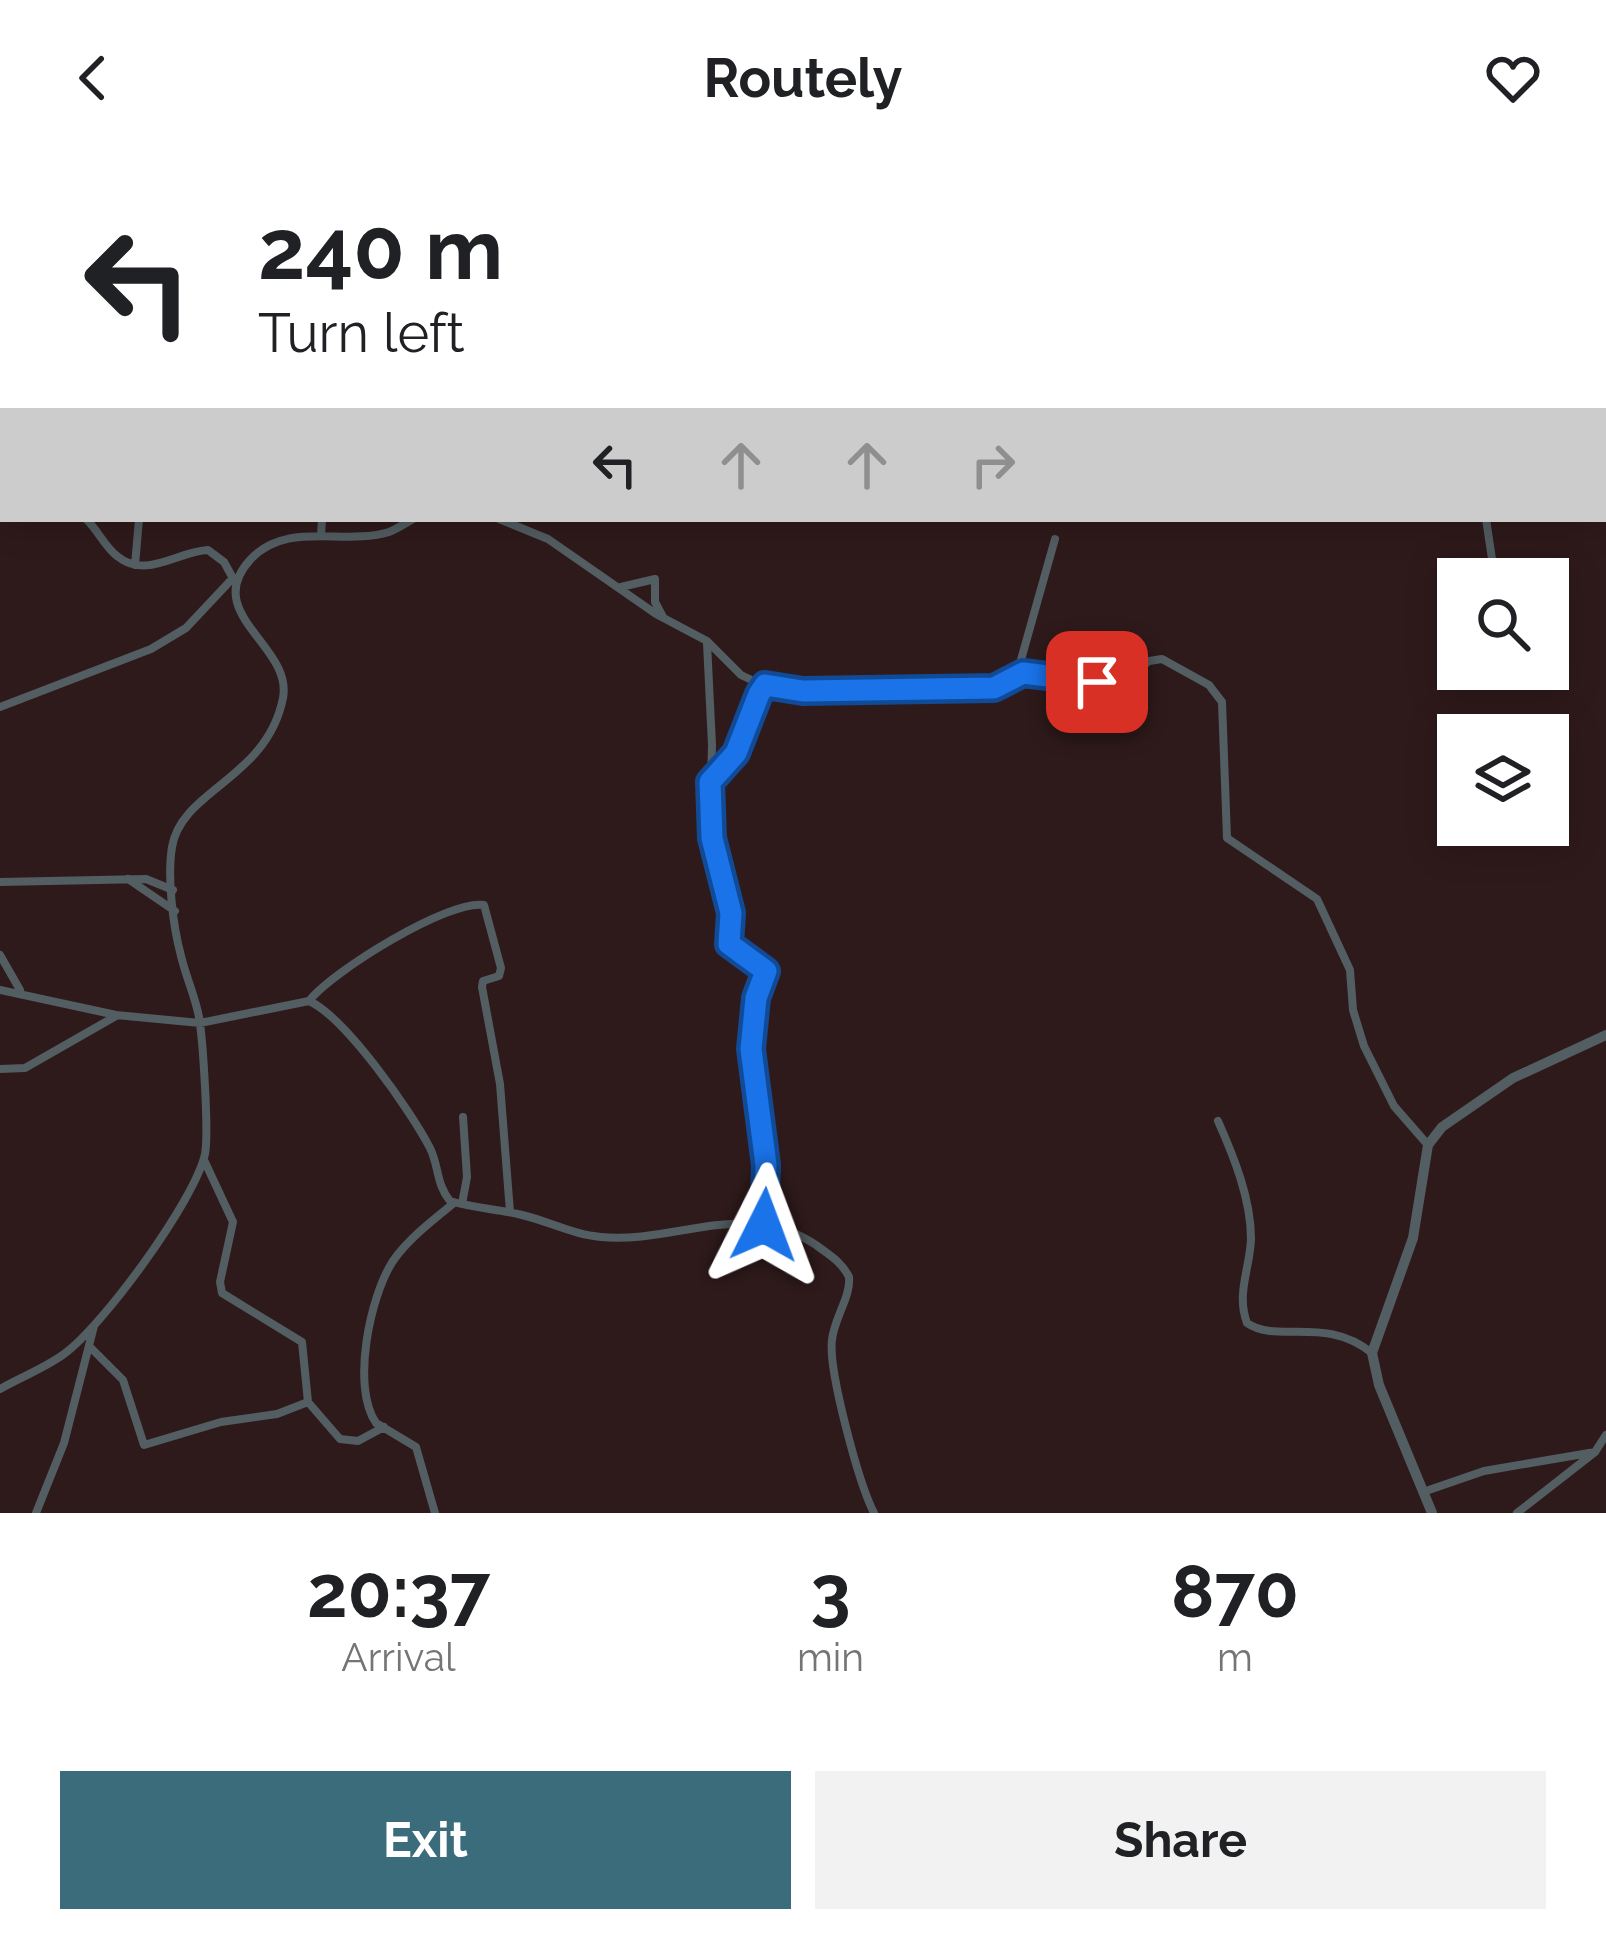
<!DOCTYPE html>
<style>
:root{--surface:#fff;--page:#f2f2f2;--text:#202124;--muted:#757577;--accent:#3b6c7b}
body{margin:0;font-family:Raleway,sans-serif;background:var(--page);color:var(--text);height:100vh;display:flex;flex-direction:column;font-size:45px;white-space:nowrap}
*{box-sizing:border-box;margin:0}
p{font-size:39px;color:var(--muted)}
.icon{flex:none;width:66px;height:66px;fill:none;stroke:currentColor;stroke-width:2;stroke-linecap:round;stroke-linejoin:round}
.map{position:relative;height:1357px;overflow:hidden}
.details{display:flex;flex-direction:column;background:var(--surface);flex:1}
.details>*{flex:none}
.hud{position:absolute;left:0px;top:0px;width:1608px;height:366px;box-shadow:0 6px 30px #0003;background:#fff;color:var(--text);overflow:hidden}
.controls{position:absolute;left:1437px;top:402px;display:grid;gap:24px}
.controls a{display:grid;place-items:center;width:132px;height:132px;border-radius:0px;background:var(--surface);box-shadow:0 6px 30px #0003;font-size:60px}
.pin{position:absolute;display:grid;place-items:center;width:102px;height:102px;color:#fff;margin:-51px;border-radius:24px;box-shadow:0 6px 18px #0006}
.me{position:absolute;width:132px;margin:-66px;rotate:3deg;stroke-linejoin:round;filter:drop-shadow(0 0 9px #0008)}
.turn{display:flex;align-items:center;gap:42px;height:252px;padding:0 60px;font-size:54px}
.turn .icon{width:156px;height:156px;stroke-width:2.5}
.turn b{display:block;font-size:84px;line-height:102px}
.lanes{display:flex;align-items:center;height:114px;padding:0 60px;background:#0003;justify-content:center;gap:60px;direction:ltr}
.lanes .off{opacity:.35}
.eta{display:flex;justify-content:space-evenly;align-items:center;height:204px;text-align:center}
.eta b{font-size:72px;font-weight:700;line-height:84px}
.cta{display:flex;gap:24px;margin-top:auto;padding:24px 60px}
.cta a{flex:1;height:138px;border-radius:0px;background:var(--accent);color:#fff;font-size:48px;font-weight:700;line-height:138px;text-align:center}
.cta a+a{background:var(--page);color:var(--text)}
header{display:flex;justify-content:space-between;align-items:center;height:156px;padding:0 60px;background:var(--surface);font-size:54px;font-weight:700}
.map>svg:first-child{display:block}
</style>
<header><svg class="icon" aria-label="back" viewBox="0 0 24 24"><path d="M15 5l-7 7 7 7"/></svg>Routely<svg class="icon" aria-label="heart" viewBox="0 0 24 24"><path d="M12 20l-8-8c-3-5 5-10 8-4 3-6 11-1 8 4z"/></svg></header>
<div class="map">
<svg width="1606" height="1357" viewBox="0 0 1606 1357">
<rect width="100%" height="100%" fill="#2f1a1b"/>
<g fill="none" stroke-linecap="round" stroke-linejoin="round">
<path stroke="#535e62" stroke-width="8" d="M 0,3 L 3,5
M 19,3 L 20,0
M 592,3 L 593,0
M 1442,3 L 1442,0
M 0,49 L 3,48
M 0,56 L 3,72
M 0,106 L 3,100
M 0,335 L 3,336
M 1605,347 L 1606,347
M 86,363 C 98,374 104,390 117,400 C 146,424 178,395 208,394 L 224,406 L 235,426
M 499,363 L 548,383 L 656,458 L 707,485 L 741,519 L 760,528 L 803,535 L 994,533 L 1023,517 L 1121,528 L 1149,505 L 1162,503 L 1209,529 L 1222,546 L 1227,682 L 1317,743 L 1350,814 L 1353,854 L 1364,890 L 1394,950 L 1428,989
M 1486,363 L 1495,423
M 321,379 L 322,363
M 135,409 L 139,363
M 621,431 L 655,423 L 655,446 L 663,461
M 707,487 L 712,589 L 710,669 L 731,757 L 729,788 L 766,815 L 756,842 L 751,893 L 767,1009 L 764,1069
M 1017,518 L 1055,383
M 0,551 L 151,493 L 186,472 L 233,422
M 711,625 L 736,597 L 765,529
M 128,723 L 175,755
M 0,726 L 146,723 L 173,734
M 0,799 L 20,834
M 0,834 L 116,859 L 200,867 L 309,845 C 345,861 411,955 430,992 C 439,1010 436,1028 450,1045 C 473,1052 498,1053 522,1059 C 548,1065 574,1079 601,1081 C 675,1088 747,1042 816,1089 C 829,1099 842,1106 849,1121 C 851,1141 834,1162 832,1184 C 828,1214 859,1328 874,1357
M 309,845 C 331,816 449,743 484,749 L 501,812 L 499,820 L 483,825 L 482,831 L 500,928 L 510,1056
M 0,913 L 25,912 L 116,860
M 1218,965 C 1234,1001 1251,1043 1251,1083 C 1250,1112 1236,1138 1247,1167 C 1277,1188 1325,1159 1372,1197
M 204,1004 L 233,1066 L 220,1126 L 222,1137 L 302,1186 L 308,1246
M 462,1048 L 467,1021 L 463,961
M 91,1192 L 123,1224 L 144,1289 L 221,1266 L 277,1258 L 308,1246 L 340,1283 L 358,1285 L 384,1271
M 0,1233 C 21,1221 45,1212 64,1198 C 103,1170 195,1044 205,998 C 209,977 203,885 199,861 C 195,840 186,821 181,800 C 173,770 167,722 172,691 C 181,634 267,623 283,542 C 293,490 201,458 250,404 C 286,364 343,390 389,376 C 397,373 406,367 413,363
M 1423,1336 L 1484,1315 L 1595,1296
M 36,1357 L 64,1287 L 94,1170
M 435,1357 L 416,1291 L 376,1267 C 351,1231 370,1140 393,1105 C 408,1083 433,1064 454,1047
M 1517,1357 L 1595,1296 L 1606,1279"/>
<path stroke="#535e62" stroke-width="10" d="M 1432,1357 L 1379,1229 L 1372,1197 L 1413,1082 L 1428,989 L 1442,971 L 1513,922 L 1606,879"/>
</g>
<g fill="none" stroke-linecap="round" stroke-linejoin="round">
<g stroke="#114b97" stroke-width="30">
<path id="route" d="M 764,1069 L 766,1009 L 751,893 L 756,842 L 766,815 L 729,788 L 731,757 L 712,682 L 710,626 L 736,597 L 759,538 L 765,529 L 803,535 L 994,532 L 1023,517 L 1097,526"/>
</g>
<use href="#route" stroke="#1a73e8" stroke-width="21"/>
</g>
</svg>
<div class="controls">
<a><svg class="icon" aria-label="search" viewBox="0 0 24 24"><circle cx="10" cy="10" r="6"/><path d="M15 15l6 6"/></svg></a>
<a><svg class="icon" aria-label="layers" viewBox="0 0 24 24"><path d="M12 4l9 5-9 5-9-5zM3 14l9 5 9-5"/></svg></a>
</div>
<div class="pin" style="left:1097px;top:526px;background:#d93025"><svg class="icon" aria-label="arrive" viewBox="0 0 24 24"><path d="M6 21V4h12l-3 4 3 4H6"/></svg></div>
<svg class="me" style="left:764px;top:1069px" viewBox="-20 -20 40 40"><path d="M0-17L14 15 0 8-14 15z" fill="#1a73e8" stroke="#fff" stroke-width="4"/></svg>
<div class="hud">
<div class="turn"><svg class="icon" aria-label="left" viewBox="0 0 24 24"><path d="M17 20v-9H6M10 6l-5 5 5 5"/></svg><div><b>240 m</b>Turn left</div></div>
<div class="lanes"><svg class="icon" aria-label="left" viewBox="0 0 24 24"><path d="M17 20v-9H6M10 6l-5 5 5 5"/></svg><svg class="icon off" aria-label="ahead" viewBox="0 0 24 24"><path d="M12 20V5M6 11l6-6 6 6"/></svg><svg class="icon off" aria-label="ahead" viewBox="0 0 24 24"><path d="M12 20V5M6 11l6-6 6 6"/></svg><svg class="icon off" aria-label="right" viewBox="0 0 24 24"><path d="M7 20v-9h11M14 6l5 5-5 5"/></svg></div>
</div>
</div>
<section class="details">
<div class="eta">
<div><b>20:37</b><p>Arrival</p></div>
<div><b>3</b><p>min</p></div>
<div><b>870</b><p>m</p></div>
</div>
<div class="cta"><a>Exit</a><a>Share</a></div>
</section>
